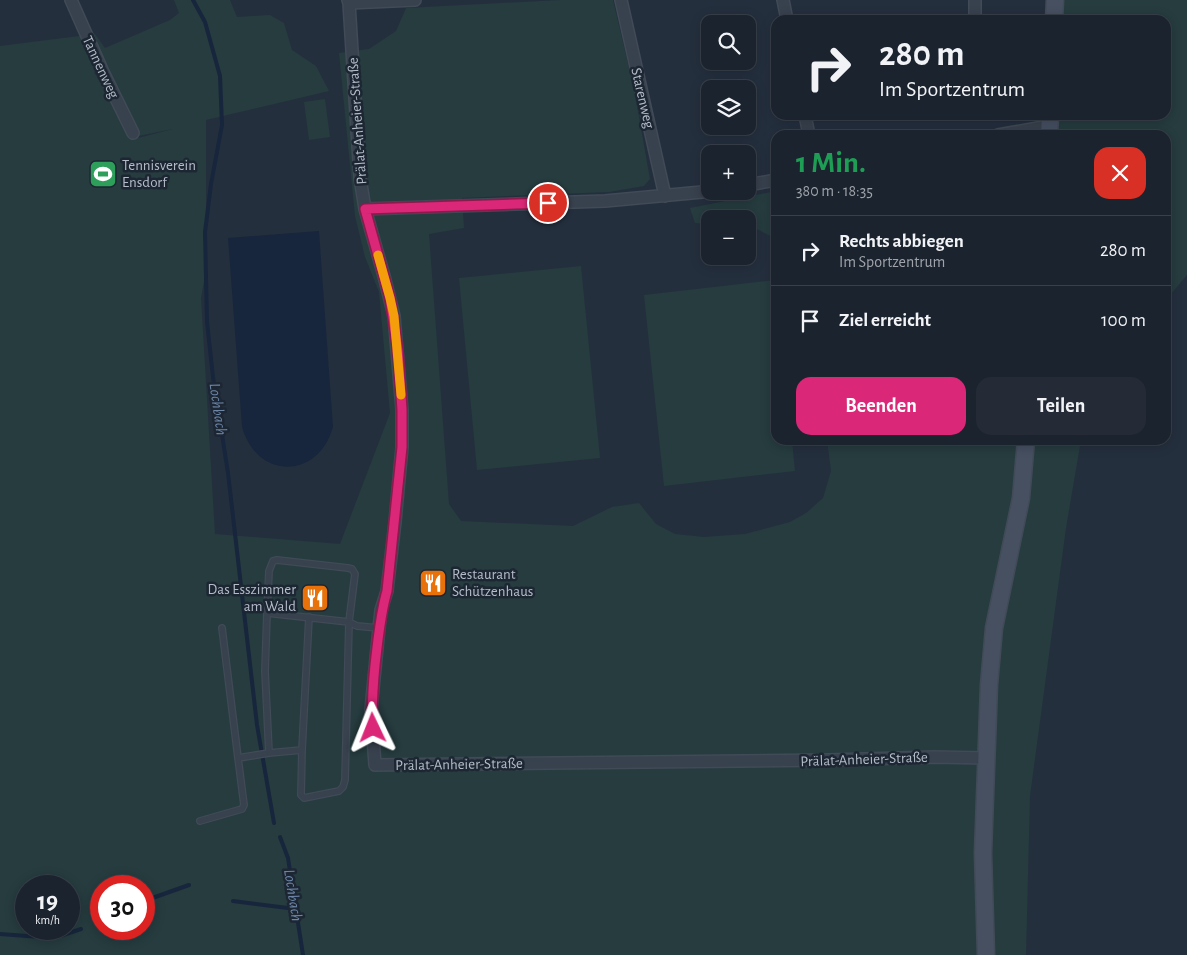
<!DOCTYPE html>
<html lang="de">
<meta charset="utf-8">
<style>
:root{--surface:#1b232e;--page:#242b36;--text:#f1f3f6;--muted:#a0a4aa;--line:#39404a;--accent:#db2777}
body{margin:0;font-family:"Alegreya Sans",sans-serif;background:var(--page);color:var(--text);height:100vh;display:flex;flex-direction:column;font-size:19px;white-space:nowrap}
*{box-sizing:border-box;margin:0}
p{font-size:16px;color:var(--muted)}
.icon{flex:none;width:28px;height:28px;fill:none;stroke:currentColor;stroke-width:2;stroke-linecap:round;stroke-linejoin:round}
.map{position:relative;flex:1;overflow:hidden}
.side{position:absolute;left:771px;top:130px;width:400px;height:315px;display:flex;flex-direction:column;background:var(--surface);border-radius:15px;box-shadow:0 2px 12px #0003,0 0 0 1px var(--line)}
.side>*{flex:none}
.guide{position:absolute;left:771px;top:15px;width:400px;height:105px;border-radius:15px;box-shadow:0 2px 12px #0003,0 0 0 1px var(--line);background:#1b232e;color:var(--text);overflow:hidden}
.buttons{position:absolute;left:701px;top:15px;display:grid;gap:10px}
.buttons a{display:grid;place-items:center;width:55px;height:55px;border-radius:10px;background:var(--surface);box-shadow:0 2px 12px #0003,0 0 0 1px var(--line);font-size:25px}
.speed{position:absolute;left:15px;top:875px;display:flex;gap:10px;font-size:25px;font-weight:700;text-align:center}
.speed>*{display:grid;place-content:center;width:65px;height:65px;border-radius:50%;background:var(--surface);box-shadow:0 2px 12px #0003,0 0 0 1px var(--line);line-height:1}
.speed small{font-size:12px;font-weight:400}
.speed .limit{border:8px solid #d22;background:#fff;color:#111}
.pin{position:absolute;display:grid;place-items:center;width:42px;height:42px;color:#fff;margin:-21px;border:2px solid #fff;border-radius:50%;box-shadow:0 1px 5px #0007}
.me{position:absolute;width:55px;margin:-28px;rotate:358deg;stroke-linejoin:round;filter:drop-shadow(0 0 4px #0008)}
.turn{display:flex;align-items:center;gap:18px;height:105px;padding:0 25px;font-size:22px}
.turn .icon{width:65px;height:65px;stroke-width:2.5}
.turn b{display:block;font-size:35px;line-height:42px}
.round{display:grid;place-items:center;flex:none;width:52px;height:52px;border-radius:15px;background:var(--page)}
.headline{display:flex;align-items:center;justify-content:space-between;height:85px;padding:0 25px}
h1{font-size:30px;font-weight:600;line-height:38px;color:#1e9e55}
.action{display:flex;gap:10px;margin-top:auto;padding:10px 25px}
.action a{flex:1;height:58px;border-radius:15px;background:var(--accent);color:#fff;font-size:20px;font-weight:600;line-height:58px;text-align:center}
.action a+a{background:var(--page);color:var(--text)}
ul{padding:0;list-style:none}
li{display:flex;align-items:center;gap:15px;height:70px;padding:0 25px;border-top:1px solid var(--line)}
li div{flex:1}
li b{display:block;font-size:19px}
li em{font-style:normal}
.map>svg:first-child{display:block}
</style>
<div class="map">
<svg width="1187" height="955" viewBox="0 0 1187 955">
<rect width="100%" height="100%" fill="#242f3e"/>
<path fill="#263c3f" fill-rule="evenodd" d="M 174,0 L 230,0 L 237,17 L 270,15 L 284,23 L 292,50 L 316,66 L 329,91 L 206,120 L 206,270 L 201,298 L 215,534 L 340,544 L 390,413 L 379,292 L 365,257 L 355,216 L 339,53 L 369,49 L 396,31 L 406,8 L 560,0 L 613,0 L 634,89 L 650,179 L 644,186 L 609,192 L 462,198 L 464,228 L 429,234 L 449,504 L 461,521 L 573,526 L 612,507 L 639,503 L 656,524 L 675,534 L 704,537 L 745,534 L 790,522 L 806,513 L 823,498 L 831,471 L 827,440 L 1081,440 L 1066,528 L 1030,796 L 1026,955 L 0,955 L 0,46 L 95,34 L 105,48 L 170,20 L 179,13 ZM 105,66 L 138,136 L 173,129 L 134,139 L 94,72 ZM 26,886 L 69,886 L 69,929 L 26,929 ZM 101,886 L 144,886 L 144,929 L 101,929 Z
M 1061,0 L 1187,0 L 1187,275 L 1166,300 L 1166,135 L 1055,135 L 1056,115 L 1166,115 L 1166,20 L 1060,20 Z
M 325,99 L 330,137 L 309,140 L 304,102 Z
M 776,191 L 776,239 L 751,226 L 748,225 L 748,219 L 710,219 L 710,224 L 695,223 L 690,208 Z
M 581,266 L 600,458 L 477,470 L 459,278 Z
M 775,280 L 776,294 L 776,440 L 792,440 L 795,471 L 664,486 L 644,295 Z"/>
<path fill="#17263c" d="M 319,231 L 333,427 C 318,480 257,480 242,427 L 228,238 Z"/>
<g fill="none" stroke-linecap="round" stroke-linejoin="round">
<path stroke="#17263c" stroke-width="4" d="M 193,0 L 205,22 L 220,76 L 222,125 L 211,184 L 205,232 L 207,322 L 213,377 L 228,473 L 257,725 L 274,823
M 280,837 L 288,858 L 303,955
M 144,901 L 189,885
M 233,901 L 296,909
M 0,934 L 54,938 L 81,929"/>
<g stroke="#414a57" stroke-width="8">
<path id="lane" d="M 267,613 L 269,571 L 273,561 L 277,560 L 348,568 L 352,569 L 355,574 L 349,622 L 345,780 L 343,787 L 339,791 L 304,798 L 301,795 L 302,750
M 309,617 L 302,750 L 269,753 L 265,671 L 267,613 L 349,622 L 357,626 L 379,628
M 222,628 L 238,758 L 269,753
M 200,821 L 242,809 L 244,805 L 238,758"/>
</g>
<g stroke="#414a57" stroke-width="14">
<path id="street" d="M 71,0 L 103,72 L 133,133
M 348,0 L 349,3 L 360,178 L 365,209 L 384,276 L 394,316 L 402,410 L 402,447 L 395,522 L 387,591 L 381,610 L 379,628 L 371,709 L 375,765 L 829,760 L 934,757 L 986,758
M 621,0 L 665,196
M 783,0 L 787,20
M 349,3 L 415,0
M 973,20 L 975,15 L 975,0
M 805,115 L 809,135
M 998,135 L 1049,126
M 748,185 L 776,180
M 365,209 L 605,201 L 713,191"/>
</g>
<g stroke="#414a57" stroke-width="19">
<path id="secondary" d="M 1054,20 L 1055,0
M 1049,135 L 1050,115
M 986,955 L 983,853 L 989,685 L 994,628 L 1021,498 L 1026,440"/>
</g>
<use href="#lane" stroke="#38414e" stroke-width="5.5"/>
<use href="#street" stroke="#38414e" stroke-width="11"/>
<use href="#secondary" stroke="#465061" stroke-width="16"/>
</g>
<g fill="none" stroke-linecap="round" stroke-linejoin="round">
<g stroke="#8e194d" stroke-width="12">
<path id="route" d="M 373,728 C 371,707 373,686 375,665 C 378,640 380,615 387,591 L 402,447 L 402,410 L 398,351 L 390,298 L 365,209 L 548,203"/>
</g>
<use href="#route" stroke="#db2777" stroke-width="9"/>
<path stroke="#f59e0b" stroke-width="9" d="M 378,255 L 390,298 L 394,316 L 401,395"/>
</g>
<defs>
<g id="stadium-square" transform="scale(1.4375)"><rect x="-9" y="-9" width="18" height="18" rx="4" fill="#2e9e5b" stroke="#1d2633"/><path d="M0-5a6.5 5 0 1 0 0 10a6.5 5 0 1 0 0-10ZM-3.5-1.8h7v3.6h-7Z" fill="#fff"/></g>
<g id="restaurant-square" transform="scale(1.4375)"><rect x="-9" y="-9" width="18" height="18" rx="4" fill="#e8710a" stroke="#1d2633"/><path d="M-5-6h1v4h1v-4h1v4h1v-4h1v5L-1.5 .5V6h-2V.5L-5-1ZM5-6V6H3V1.5H1.5Q1.5-4 5-6Z" fill="#fff"/></g>
</defs>
<g fill-rule="evenodd">
<use href="#stadium-square" x="103" y="174"/>
<use href="#restaurant-square" x="433" y="583"/>
<use href="#restaurant-square" x="315" y="598"/>
</g>
<g text-anchor="middle" stroke-width="5" stroke-linejoin="round" paint-order="stroke">
<g font-size="15" fill="#b4bcc9" stroke="#1d2633">
<text transform="translate(101 67) rotate(65)" y="5">Tannenweg</text>
<text transform="translate(643 98) rotate(77)" y="5">Starenweg</text>
<text transform="translate(357 121) rotate(-94)" y="5">Prälat-Anheier-Straße</text>
<text transform="translate(864 759) rotate(-2)" y="5">Prälat-Anheier-Straße</text>
<text transform="translate(459 764) rotate(-1)" y="5">Prälat-Anheier-Straße</text>
</g>
<g font-size="15" fill="#b4bcc9" stroke="#1d2633" text-anchor="start">
<text x="122" y="170">Tennisverein<tspan x="122" dy="17">Ensdorf</tspan></text>
<text x="452" y="579">Restaurant<tspan x="452" dy="17">Schützenhaus</tspan></text>
<text x="296" y="594" text-anchor="end">Das Esszimmer<tspan x="296" dy="17">am Wald</tspan></text>
</g>
<g font-size="16" font-style="italic" fill="#6d86a8" stroke="#1d2633">
<text transform="translate(219 409) rotate(82)" y="6">Lochbach</text>
<text transform="translate(294 895) rotate(81)" y="6">Lochbach</text>
</g>
</g>
</svg>
<div class="buttons">
<a><svg class="icon" aria-label="search" viewBox="0 0 24 24"><circle cx="10" cy="10" r="6"/><path d="M15 15l6 6"/></svg></a>
<a><svg class="icon" aria-label="layers" viewBox="0 0 24 24"><path d="M12 4l9 5-9 5-9-5zM3 14l9 5 9-5"/></svg></a>
<a>+</a>
<a>−</a>
</div>
<div class="speed"><div>19<small>km/h</small></div><div class="limit">30</div></div>
<div class="pin" style="left:548px;top:203px;background:#d93025"><svg class="icon" aria-label="arrive" viewBox="0 0 24 24"><path d="M6 21V4h12l-3 4 3 4H6"/></svg></div>
<svg class="me" style="left:373px;top:728px" viewBox="-20 -20 40 40"><path d="M0-17L14 15 0 8-14 15z" fill="#db2777" stroke="#fff" stroke-width="4"/></svg>
<div class="guide">
<div class="turn"><svg class="icon" aria-label="right" viewBox="0 0 24 24"><path d="M7 20v-9h11M14 6l5 5-5 5"/></svg><div><b>280 m</b>Im Sportzentrum</div></div>
</div>
<section class="side">
<div class="headline"><div><h1>1 Min.</h1><p>380 m · 18:35</p></div><a class="round" style="background:#d93025;color:#fff"><svg class="icon" aria-label="close" viewBox="0 0 24 24"><path d="M6 6l12 12M18 6L6 18"/></svg></a></div>
<ul>
<li><svg class="icon" aria-label="right" viewBox="0 0 24 24"><path d="M7 20v-9h11M14 6l5 5-5 5"/></svg><div><b>Rechts abbiegen</b><p>Im Sportzentrum</p></div><em>280 m</em></li>
<li><svg class="icon" aria-label="arrive" viewBox="0 0 24 24"><path d="M6 21V4h12l-3 4 3 4H6"/></svg><div><b>Ziel erreicht</b></div><em>100 m</em></li>
</ul>
<div class="action"><a>Beenden</a><a>Teilen</a></div>
</section>
</div>
